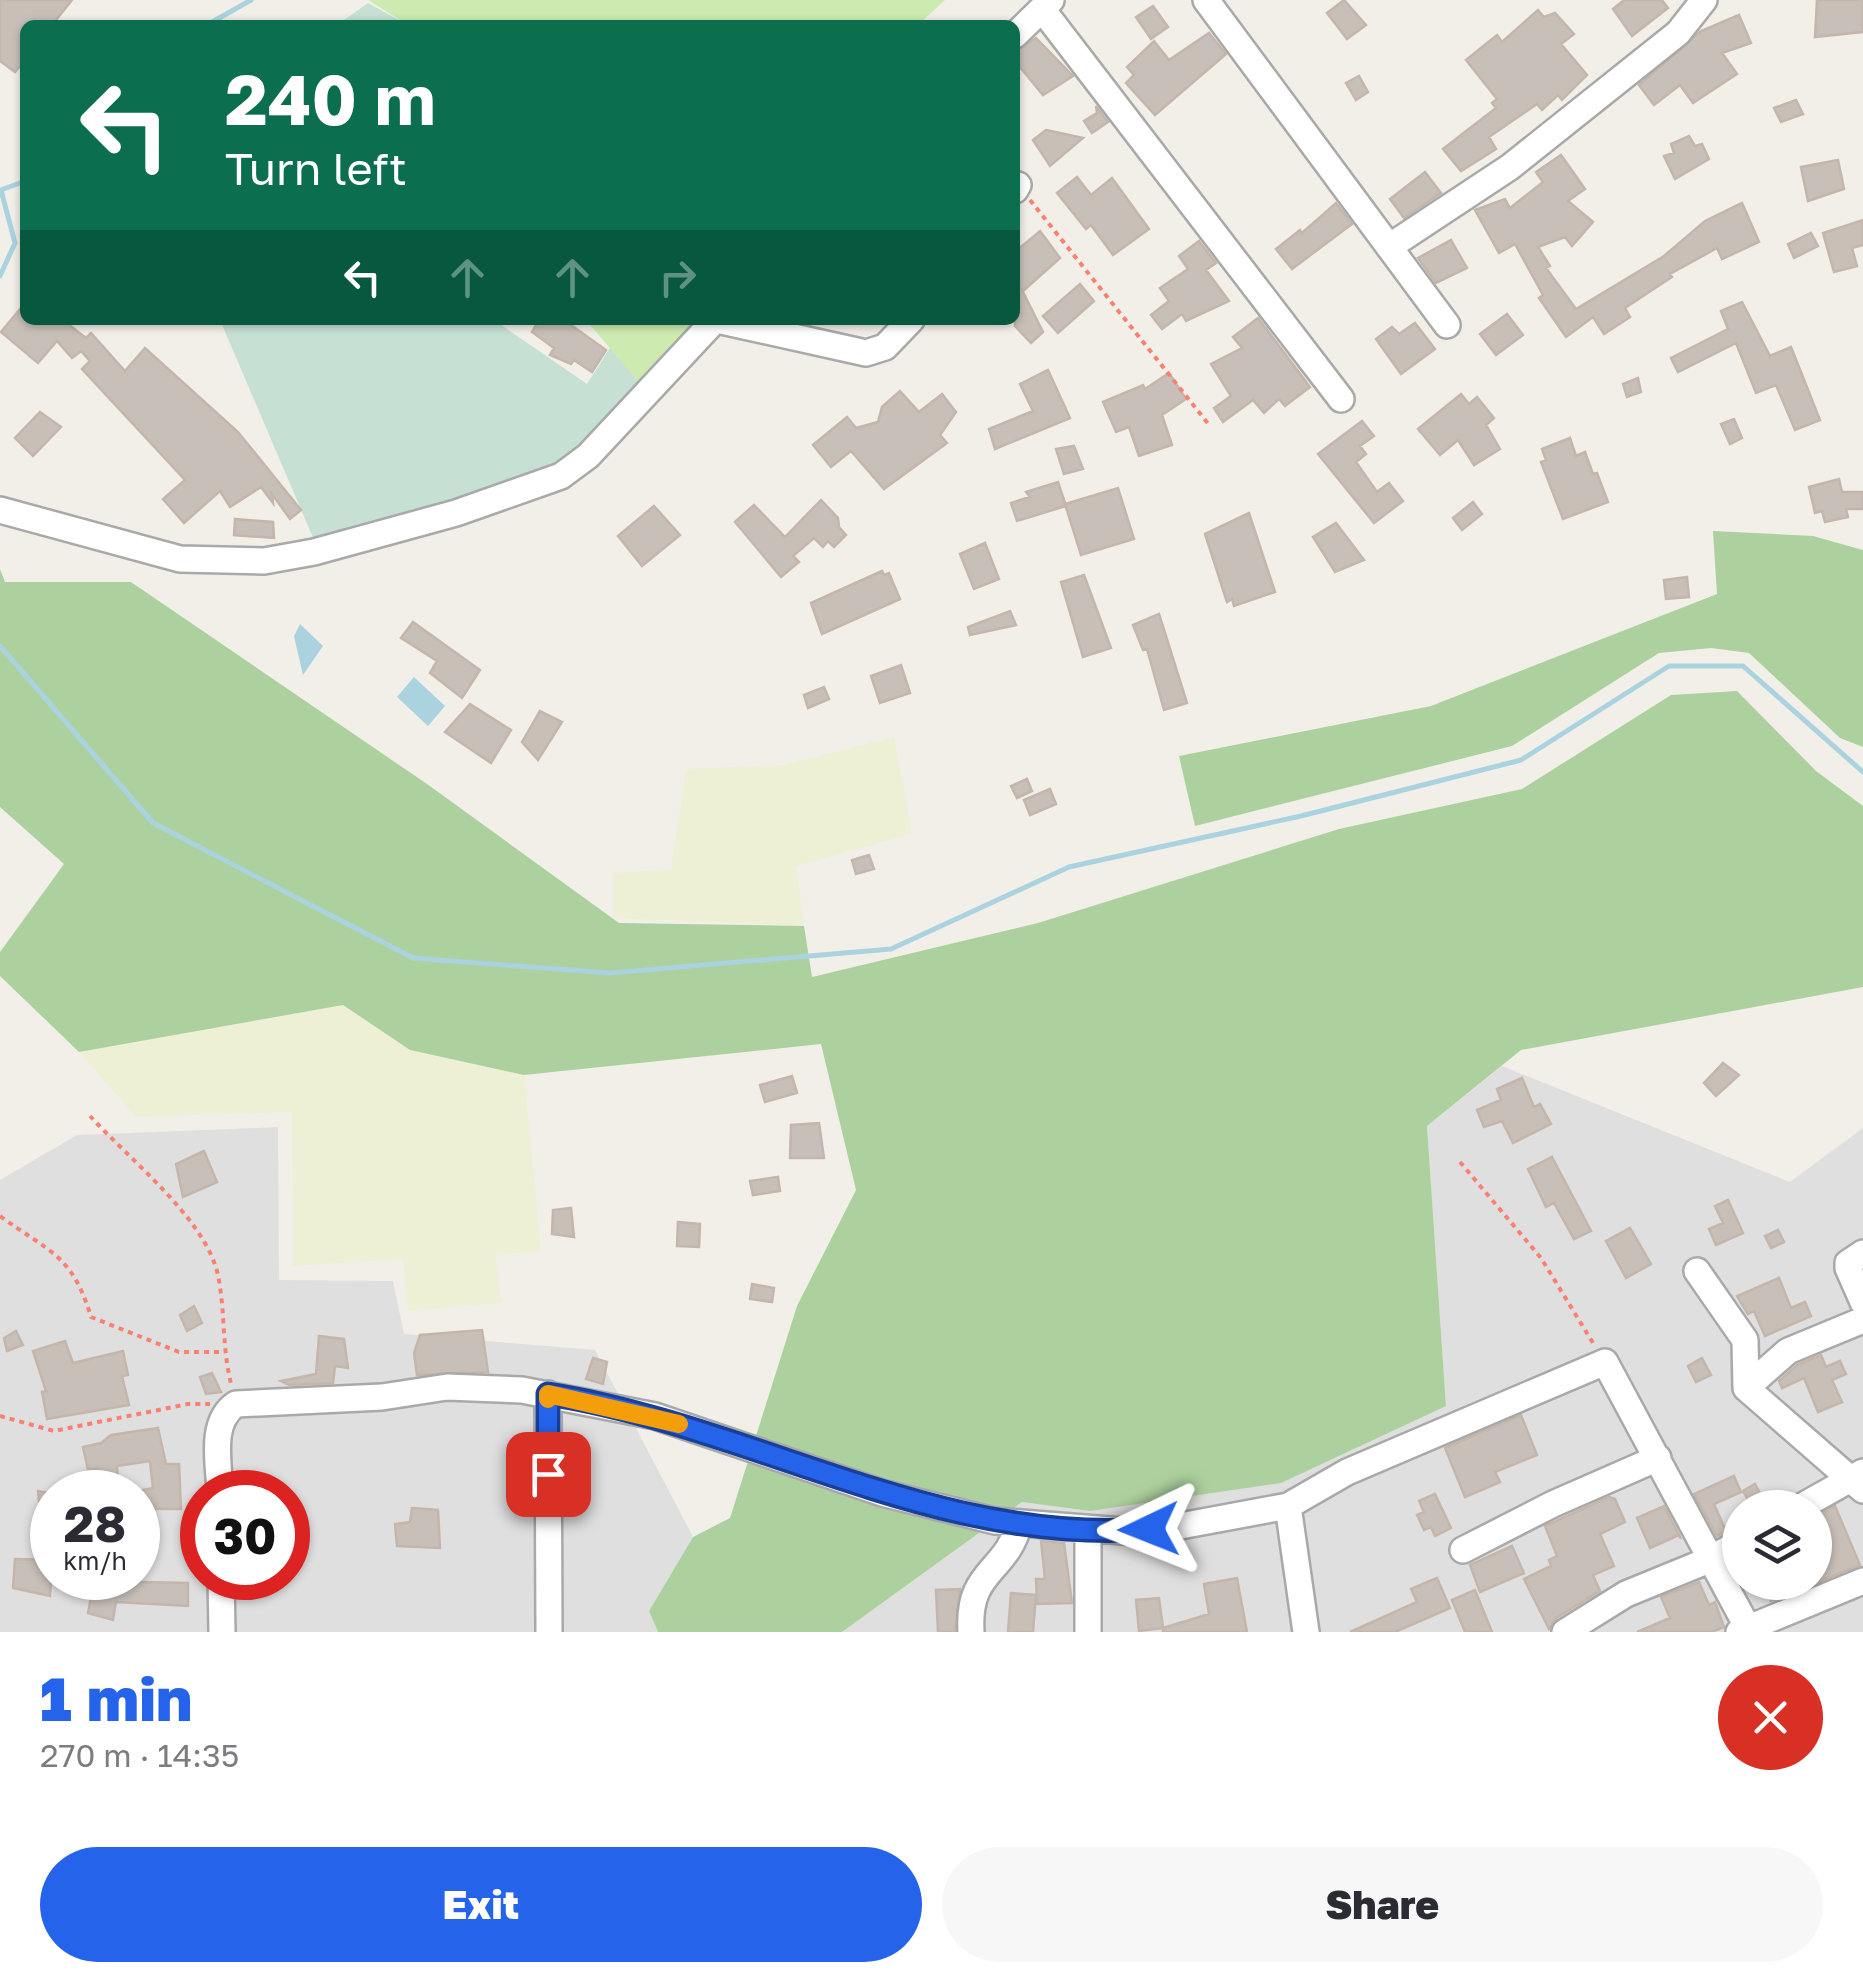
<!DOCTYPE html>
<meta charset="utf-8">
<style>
:root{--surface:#fff;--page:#f7f7f7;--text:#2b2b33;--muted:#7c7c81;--accent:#2563eb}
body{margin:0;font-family:"Golos Text",sans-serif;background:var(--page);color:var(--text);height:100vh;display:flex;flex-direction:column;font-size:38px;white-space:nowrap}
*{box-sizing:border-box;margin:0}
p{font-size:32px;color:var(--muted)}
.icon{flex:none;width:55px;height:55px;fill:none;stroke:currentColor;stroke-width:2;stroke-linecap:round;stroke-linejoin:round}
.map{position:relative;height:1632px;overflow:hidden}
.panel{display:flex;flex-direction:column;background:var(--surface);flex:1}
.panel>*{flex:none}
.guide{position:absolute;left:20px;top:20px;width:1000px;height:305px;border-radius:15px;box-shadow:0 2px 8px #0004;background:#0b6e4f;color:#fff;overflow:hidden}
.controls{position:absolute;left:1722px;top:1490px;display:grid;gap:20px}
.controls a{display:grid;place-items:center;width:110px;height:110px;border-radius:50%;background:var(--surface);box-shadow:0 2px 8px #0004;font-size:50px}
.speed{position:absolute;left:30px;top:1470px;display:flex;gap:20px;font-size:50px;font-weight:700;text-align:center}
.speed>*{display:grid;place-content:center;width:130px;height:130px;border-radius:50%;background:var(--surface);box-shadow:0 2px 8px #0004;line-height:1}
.speed small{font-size:25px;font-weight:400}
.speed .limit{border:15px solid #d22;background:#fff;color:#111}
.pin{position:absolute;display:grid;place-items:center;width:85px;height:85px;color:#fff;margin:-42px;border-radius:20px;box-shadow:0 5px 15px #0006}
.me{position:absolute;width:110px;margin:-55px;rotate:268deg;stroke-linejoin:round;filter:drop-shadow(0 0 8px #0008)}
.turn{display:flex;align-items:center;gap:35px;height:210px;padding:0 40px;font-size:45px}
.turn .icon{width:130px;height:130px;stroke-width:2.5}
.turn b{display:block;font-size:70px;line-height:85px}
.lanes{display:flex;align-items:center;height:95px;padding:0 40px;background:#0003;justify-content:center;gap:50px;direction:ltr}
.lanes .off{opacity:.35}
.round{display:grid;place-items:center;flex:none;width:105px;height:105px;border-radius:52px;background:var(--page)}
.headline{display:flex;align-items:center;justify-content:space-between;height:170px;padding:0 40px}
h1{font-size:60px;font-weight:800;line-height:75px;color:var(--accent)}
.cta{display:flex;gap:20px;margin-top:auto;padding:20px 40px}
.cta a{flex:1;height:115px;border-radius:60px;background:var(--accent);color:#fff;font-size:40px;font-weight:800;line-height:115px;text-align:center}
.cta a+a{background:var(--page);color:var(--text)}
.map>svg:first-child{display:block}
</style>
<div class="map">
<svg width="1863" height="1632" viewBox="0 0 1863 1632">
<rect width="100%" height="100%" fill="#f2efe9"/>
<path fill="#e0dfdf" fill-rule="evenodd" d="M 1502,1066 L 1790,1182 L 1863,1128 L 1863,1632 L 842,1632 L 1022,1502 L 1090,1511 L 1446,1406 L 1427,1126 ZM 1740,1508 L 1815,1508 L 1815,1582 L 1740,1582 Z
M 278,1127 L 279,1280 L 393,1281 L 404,1334 L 595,1350 L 693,1537 L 649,1611 L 658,1632 L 0,1632 L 0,1180 L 77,1135 ZM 52,1492 L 138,1492 L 138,1578 L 52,1578 ZM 202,1492 L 288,1492 L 288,1578 L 202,1578 Z"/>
<path fill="#eef0d5" d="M 894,737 L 912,834 L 796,866 L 804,926 L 613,918 L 613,873 L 671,869 L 686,769 L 783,765 Z
M 343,1004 L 410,1050 L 524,1075 L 541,1251 L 495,1255 L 502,1303 L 408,1311 L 403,1259 L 293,1266 L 292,1112 L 136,1117 L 79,1052 Z"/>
<path fill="#cdebb0" d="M 368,0 L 945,0 L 918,25 L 408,25 Z
M 586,320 L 704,320 L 642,386 Z"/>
<path fill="#add19e" d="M 1713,531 L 1813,536 L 1863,550 L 1863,747 L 1840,738 L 1749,653 L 1711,648 L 1659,653 L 1512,746 L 1195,826 L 1179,756 L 1431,706 L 1717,594 Z
M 0,569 L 5,582 L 131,582 L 427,784 L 619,923 L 804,926 L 812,977 L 1038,923 L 1339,829 L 1522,789 L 1671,695 L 1737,691 L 1816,771 L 1863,806 L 1863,987 L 1521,1050 L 1427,1126 L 1446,1406 L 1281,1483 L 1090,1511 L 1022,1502 L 842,1632 L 658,1632 L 649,1611 L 693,1537 L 730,1518 L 797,1306 L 856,1190 L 821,1044 L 524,1075 L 410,1050 L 343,1005 L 79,1052 L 0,976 L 0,952 L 64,864 L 0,807 Z"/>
<path fill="#c6e0d4" d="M 368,3 L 408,25 L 337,25 Z
M 220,320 L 494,320 L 587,384 L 610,348 L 642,386 L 581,448 L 509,486 L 317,547 Z"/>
<path fill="#aad3df" d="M 300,624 L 323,646 L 303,675 L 294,636 Z
M 414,677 L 445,706 L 428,726 L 397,697 Z"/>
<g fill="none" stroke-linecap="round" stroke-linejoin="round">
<path stroke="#aad3df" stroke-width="5" d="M 207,25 L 251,0
M 0,276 L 15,243 L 1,190 L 25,181
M 0,646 L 153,823 L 413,958 L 610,973 L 891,949 L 1069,867 L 1301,816 L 1521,760 L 1669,666 L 1743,666 L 1863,772"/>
</g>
<path fill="#c7bfb8" stroke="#c4b6ab" stroke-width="2.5" d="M 0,0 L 72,0 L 52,25 L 25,25 L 25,60 L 15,72 L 0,61 Z
M 1344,0 L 1366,25 L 1347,39 L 1327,13 Z
M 1624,0 L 1662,0 L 1668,8 L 1632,36 L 1613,9 Z
M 1817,0 L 1863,0 L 1863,32 L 1815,37 Z
M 1153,6 L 1168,27 L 1151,39 L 1136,17 Z
M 1538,10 L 1544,17 L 1555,13 L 1574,34 L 1561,44 L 1587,75 L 1562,100 L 1558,95 L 1542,110 L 1537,104 L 1489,137 L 1496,149 L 1461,171 L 1443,149 L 1496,108 L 1492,103 L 1497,99 L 1466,60 L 1497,35 L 1502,42 Z
M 1739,15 L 1751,43 L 1722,53 L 1737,74 L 1693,103 L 1680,85 L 1654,105 L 1639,85 L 1701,31 Z
M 1209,33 L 1226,54 L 1155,115 L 1126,83 L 1134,75 L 1127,67 L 1154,41 L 1169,60 Z
M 1036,38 L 1073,76 L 1043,95 L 1015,61 L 1015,51 Z
M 1359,76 L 1368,92 L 1356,100 L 1346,83 Z
M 1796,100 L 1803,114 L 1781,122 L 1774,108 Z
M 1096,106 L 1108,122 L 1092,133 L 1084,121 L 1097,113 Z
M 1046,130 L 1083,138 L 1050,166 L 1033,140 Z
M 1689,136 L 1695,146 L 1702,144 L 1709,159 L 1675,179 L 1664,156 L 1674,153 L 1671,144 Z
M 1561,155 L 1585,189 L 1568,201 L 1593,222 L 1572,246 L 1565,237 L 1538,247 L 1550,266 L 1546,268 L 1576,309 L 1664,256 L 1705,221 L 1742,203 L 1759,242 L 1722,259 L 1717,248 L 1670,274 L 1672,277 L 1625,308 L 1630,317 L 1604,334 L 1593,317 L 1566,337 L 1539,298 L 1543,295 L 1515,244 L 1499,253 L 1475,210 L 1505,199 L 1510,208 L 1543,182 L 1536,172 Z
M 1838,160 L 1844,189 L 1808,201 L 1801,167 Z
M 1425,172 L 1441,193 L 1404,218 L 1390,199 Z
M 1077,177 L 1091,195 L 1112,178 L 1149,229 L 1113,255 L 1091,225 L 1086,229 L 1057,193 Z
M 1336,203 L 1352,224 L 1292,269 L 1276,249 L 1300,230 L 1302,233 Z
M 1863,220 L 1863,245 L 1852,248 L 1857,266 L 1834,272 L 1823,233 Z
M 1040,231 L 1060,258 L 1023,291 L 1021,288 L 1043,332 L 1031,343 L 1015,326 L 1015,252 Z
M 1811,233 L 1818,246 L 1794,258 L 1788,244 Z
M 1451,240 L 1467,268 L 1436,283 L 1418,258 Z
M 1199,241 L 1216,263 L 1206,270 L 1229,301 L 1186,321 L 1182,314 L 1162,329 L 1151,315 L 1169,301 L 1160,288 L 1188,269 L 1179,256 Z
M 1080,284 L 1094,301 L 1058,333 L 1043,316 Z
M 1742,302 L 1770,356 L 1791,347 L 1820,420 L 1795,430 L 1776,385 L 1756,393 L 1736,343 L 1678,372 L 1671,358 L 1728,329 L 1721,311 Z
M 25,303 L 25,320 L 63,320 L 86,338 L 91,333 L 125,371 L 145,348 L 238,432 L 301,510 L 290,519 L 272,494 L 273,503 L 261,487 L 230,507 L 220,491 L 184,523 L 163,499 L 185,480 L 82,369 L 90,361 L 81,351 L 72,358 L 57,341 L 38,363 L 1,332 Z
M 1507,314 L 1523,335 L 1496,355 L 1480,334 Z
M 1258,318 L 1310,387 L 1285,406 L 1279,399 L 1264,413 L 1253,400 L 1223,422 L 1214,408 L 1231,396 L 1211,364 L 1242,348 L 1233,337 Z
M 539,320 L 564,320 L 606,350 L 592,372 L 574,360 L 571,364 L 550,355 L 554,348 L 532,332 Z
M 1415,323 L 1435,349 L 1401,374 L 1376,339 L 1392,327 L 1399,334 Z
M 1048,370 L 1070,418 L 995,449 L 989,429 L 1033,411 L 1020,384 Z
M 1169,373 L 1186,399 L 1162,415 L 1172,445 L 1139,456 L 1129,427 L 1116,432 L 1103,402 L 1143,385 L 1145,389 Z
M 1638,378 L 1641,392 L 1627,397 L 1623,384 Z
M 900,391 L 919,412 L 942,394 L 956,412 L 940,435 L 947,443 L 884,489 L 851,451 L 831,467 L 813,445 L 847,417 L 856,428 L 878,422 L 882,407 Z
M 1461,394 L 1469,404 L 1477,397 L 1494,418 L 1486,425 L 1500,449 L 1474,465 L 1458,440 L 1440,455 L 1418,429 Z
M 40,412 L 61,427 L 33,456 L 15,438 Z
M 1734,419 L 1742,438 L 1730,444 L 1721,424 Z
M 1362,421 L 1374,436 L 1360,446 L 1366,454 L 1356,462 L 1377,492 L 1389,483 L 1403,501 L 1374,523 L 1318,454 Z
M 1570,438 L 1576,456 L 1585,452 L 1593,474 L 1597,473 L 1608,502 L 1563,519 L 1541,462 L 1546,460 L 1542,449 Z
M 1074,446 L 1083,469 L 1064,474 L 1056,449 Z
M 1839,479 L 1842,492 L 1863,492 L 1863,509 L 1846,509 L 1848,517 L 1825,522 L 1822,511 L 1815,513 L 1809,487 Z
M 1058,482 L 1066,506 L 1017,521 L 1011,503 L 1030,497 L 1026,492 Z
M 1118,488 L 1134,539 L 1081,555 L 1065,504 Z
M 821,500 L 838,518 L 839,527 L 846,535 L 834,547 L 828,541 L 823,547 L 814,538 L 793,556 L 799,562 L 781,577 L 735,522 L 754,505 L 785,537 Z
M 1473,502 L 1482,514 L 1462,530 L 1453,518 Z
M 654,506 L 680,535 L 642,566 L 618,536 Z
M 1249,513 L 1275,592 L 1234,606 L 1232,599 L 1227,602 L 1205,534 Z
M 235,519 L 273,522 L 274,538 L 234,535 Z
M 1336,523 L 1364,560 L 1335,572 L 1313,537 Z
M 985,543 L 999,579 L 974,589 L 960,554 Z
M 882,571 L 884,575 L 889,573 L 900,599 L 822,634 L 811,603 Z
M 1084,575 L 1111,648 L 1083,657 L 1061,582 Z
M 1687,577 L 1689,597 L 1666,599 L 1664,580 Z
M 1010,611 L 1016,625 L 970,635 L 968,627 Z
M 1159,614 L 1187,703 L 1164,710 L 1147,649 L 1143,650 L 1133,625 Z
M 413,622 L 480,670 L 462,698 L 430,673 L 437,661 L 401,638 Z
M 901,665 L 910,693 L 880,703 L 871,676 Z
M 824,687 L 829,699 L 808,708 L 804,695 Z
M 470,704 L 511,730 L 491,763 L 445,732 Z
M 540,711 L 562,722 L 538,760 L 522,742 Z
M 1027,779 L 1032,791 L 1017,798 L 1011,786 Z
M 1050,789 L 1056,804 L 1030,815 L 1024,800 Z
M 869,855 L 874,869 L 856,874 L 852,860 Z
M 1723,1063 L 1739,1075 L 1716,1096 L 1704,1083 Z
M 792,1076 L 797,1093 L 765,1102 L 760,1085 Z
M 1522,1078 L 1534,1107 L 1540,1104 L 1551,1124 L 1513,1143 L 1502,1121 L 1484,1127 L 1477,1110 L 1501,1100 L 1497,1089 Z
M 819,1123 L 824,1158 L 790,1158 L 791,1125 Z
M 204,1151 L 217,1182 L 183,1197 L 176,1164 Z
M 1552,1157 L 1591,1231 L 1574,1239 L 1554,1203 L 1546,1207 L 1528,1169 Z
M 778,1177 L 780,1191 L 753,1195 L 750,1181 Z
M 1728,1200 L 1743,1233 L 1716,1245 L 1709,1229 L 1723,1223 L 1715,1206 Z
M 571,1208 L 574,1237 L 552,1234 L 553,1210 Z
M 678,1222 L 700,1224 L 699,1247 L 677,1246 Z
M 1630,1228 L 1651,1264 L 1626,1278 L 1606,1241 Z
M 1778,1230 L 1784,1242 L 1771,1248 L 1765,1236 Z
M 1779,1278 L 1791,1308 L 1805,1302 L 1811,1316 L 1765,1336 L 1754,1311 L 1748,1314 L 1737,1296 Z
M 752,1284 L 774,1288 L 772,1302 L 750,1299 Z
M 194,1306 L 202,1323 L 187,1331 L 180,1315 Z
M 482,1330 L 488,1372 L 417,1375 L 414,1353 L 420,1335 Z
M 16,1331 L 23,1345 L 7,1351 L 4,1338 Z
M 319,1336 L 344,1339 L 348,1368 L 335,1366 L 333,1383 L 289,1385 L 281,1381 L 316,1374 Z
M 65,1341 L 73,1363 L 123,1351 L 128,1375 L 122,1376 L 129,1405 L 47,1419 L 42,1392 L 46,1391 L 33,1351 Z
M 1821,1355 L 1826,1367 L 1840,1361 L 1846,1374 L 1832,1380 L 1842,1402 L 1818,1412 L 1804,1378 L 1782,1388 L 1779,1381 L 1797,1365 Z
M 593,1358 L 607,1362 L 603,1384 L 586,1379 Z
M 1702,1358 L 1711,1375 L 1696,1382 L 1688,1366 Z
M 212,1373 L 221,1392 L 206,1394 L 200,1377 Z
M 1521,1415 L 1537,1455 L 1495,1472 L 1500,1482 L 1465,1497 L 1445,1448 Z
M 158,1428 L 166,1464 L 179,1464 L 181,1509 L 156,1509 L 155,1505 L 138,1509 L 138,1491 L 153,1488 L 150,1461 L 117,1466 L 119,1492 L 99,1492 L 96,1469 L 88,1470 L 83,1447 L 101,1443 L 111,1435 Z
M 1734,1476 L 1741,1492 L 1714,1504 L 1726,1531 L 1717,1536 L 1694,1494 Z
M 1755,1484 L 1768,1508 L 1753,1508 L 1743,1491 Z
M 38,1491 L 52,1494 L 52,1538 L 43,1538 Z
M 1435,1494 L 1451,1528 L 1435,1536 L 1431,1527 L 1424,1530 L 1417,1515 L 1424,1512 L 1419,1501 Z
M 1609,1497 L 1615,1499 L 1625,1522 L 1600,1534 L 1614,1566 L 1593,1575 L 1600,1591 L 1556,1618 L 1549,1629 L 1524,1579 L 1551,1566 L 1549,1560 L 1557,1556 L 1545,1526 Z
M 1664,1506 L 1681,1539 L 1679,1535 L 1650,1548 L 1637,1518 Z
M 1835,1506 L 1860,1565 L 1771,1601 L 1763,1582 L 1815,1582 L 1815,1562 L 1831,1556 L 1815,1518 Z
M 412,1508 L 438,1510 L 440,1548 L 397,1546 L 395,1524 L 410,1522 Z
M 1041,1541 L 1064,1543 L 1072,1603 L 1037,1604 L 1036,1579 L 1045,1579 Z
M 1512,1546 L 1524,1573 L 1480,1592 L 1470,1565 Z
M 15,1559 L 52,1560 L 50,1596 L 13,1588 Z
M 1237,1578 L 1247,1632 L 1163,1632 L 1163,1628 L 1209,1614 L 1204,1584 Z
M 1437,1578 L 1450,1608 L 1395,1632 L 1350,1632 L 1417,1602 L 1411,1589 Z
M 94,1581 L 188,1583 L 188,1606 L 116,1602 L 113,1620 L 88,1613 Z
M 1699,1582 L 1709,1605 L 1715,1602 L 1724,1627 L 1712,1632 L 1637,1632 L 1670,1618 L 1661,1597 Z
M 960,1589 L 955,1632 L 938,1632 L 936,1590 Z
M 1475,1590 L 1492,1632 L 1465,1632 L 1452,1600 Z
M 1011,1593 L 1036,1595 L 1033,1632 L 1008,1632 Z
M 1159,1598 L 1163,1628 L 1139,1631 L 1136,1600 Z"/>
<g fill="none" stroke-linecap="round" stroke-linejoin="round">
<g stroke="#a9a9a9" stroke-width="30">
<path id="minor" d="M 1206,0 L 1447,325
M 1042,9 L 1341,399
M 1015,35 L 1051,0
M 1015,190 L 1018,185
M 1389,247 L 1510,167 L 1678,33 L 1704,0
M 717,320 L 866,353 L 885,347 L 911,320
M 0,510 L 180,559 L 264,561 L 314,552 L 456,513 L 561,476 L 588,456 L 715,320
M 1863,1253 L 1848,1263 L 1848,1268 L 1863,1302
M 1697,1271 L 1745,1340 L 1746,1388 L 1863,1490
M 1746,1388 L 1788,1351 L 1863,1320
M 548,1394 L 549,1632
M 220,1492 C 219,1464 209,1422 236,1404 L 382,1397 L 447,1387 L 522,1390 L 655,1416 L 882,1493 L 995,1521 L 1123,1531 L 1175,1527 L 1288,1506 L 1347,1472 L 1605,1362 L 1750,1632
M 1288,1506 L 1306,1632
M 1799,1508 L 1863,1472
M 1463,1550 L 1553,1504 L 1658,1458
M 221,1578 L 222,1632
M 971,1632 C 967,1569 1006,1574 1019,1524
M 1088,1632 L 1088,1531
M 1565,1632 L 1626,1594 L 1709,1560 L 1740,1542
M 1739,1632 L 1863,1581"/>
</g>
<path stroke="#fa8072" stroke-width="4" stroke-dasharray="5 5" stroke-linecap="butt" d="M 1030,200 L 1210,426
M 90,1116 C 129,1159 202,1216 217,1271 C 226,1308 221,1348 232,1387
M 1460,1162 L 1541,1258 L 1593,1343
M 0,1216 C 49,1252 72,1254 91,1317 L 179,1352 L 222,1352
M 0,1416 L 54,1431 L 188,1404 L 210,1404"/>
<use href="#minor" stroke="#fff" stroke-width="25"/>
</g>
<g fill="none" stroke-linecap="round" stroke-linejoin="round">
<g stroke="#184099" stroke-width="25">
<path id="route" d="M 548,1474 L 548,1394 C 752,1426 937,1546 1149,1529"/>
</g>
<use href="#route" stroke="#2563eb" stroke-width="18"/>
<path stroke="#f59e0b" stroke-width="18" d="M 548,1399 L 548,1394 L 679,1424"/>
</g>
</svg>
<div class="controls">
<a><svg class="icon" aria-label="layers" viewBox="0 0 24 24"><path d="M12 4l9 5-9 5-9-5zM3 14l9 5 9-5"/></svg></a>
</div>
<div class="speed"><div>28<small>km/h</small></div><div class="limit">30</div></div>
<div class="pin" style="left:548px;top:1474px;background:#d93025"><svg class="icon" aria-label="arrive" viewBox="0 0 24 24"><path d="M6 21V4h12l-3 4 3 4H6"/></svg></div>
<svg class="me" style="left:1149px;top:1529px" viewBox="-20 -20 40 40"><path d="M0-17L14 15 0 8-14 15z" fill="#2563eb" stroke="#fff" stroke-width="4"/></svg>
<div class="guide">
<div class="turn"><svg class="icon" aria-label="left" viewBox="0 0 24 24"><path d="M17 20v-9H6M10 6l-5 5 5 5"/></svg><div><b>240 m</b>Turn left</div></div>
<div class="lanes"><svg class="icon" aria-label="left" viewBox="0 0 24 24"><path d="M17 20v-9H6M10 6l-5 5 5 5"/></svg><svg class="icon off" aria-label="ahead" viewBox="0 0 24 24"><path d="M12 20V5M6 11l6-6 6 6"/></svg><svg class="icon off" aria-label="ahead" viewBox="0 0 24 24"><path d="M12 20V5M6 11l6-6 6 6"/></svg><svg class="icon off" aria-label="right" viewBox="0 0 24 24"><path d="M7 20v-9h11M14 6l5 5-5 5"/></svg></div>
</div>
</div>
<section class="panel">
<div class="headline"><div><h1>1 min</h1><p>270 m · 14:35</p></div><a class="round" style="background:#d93025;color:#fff"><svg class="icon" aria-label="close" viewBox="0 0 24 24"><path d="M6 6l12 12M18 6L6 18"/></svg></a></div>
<div class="cta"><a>Exit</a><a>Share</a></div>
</section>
